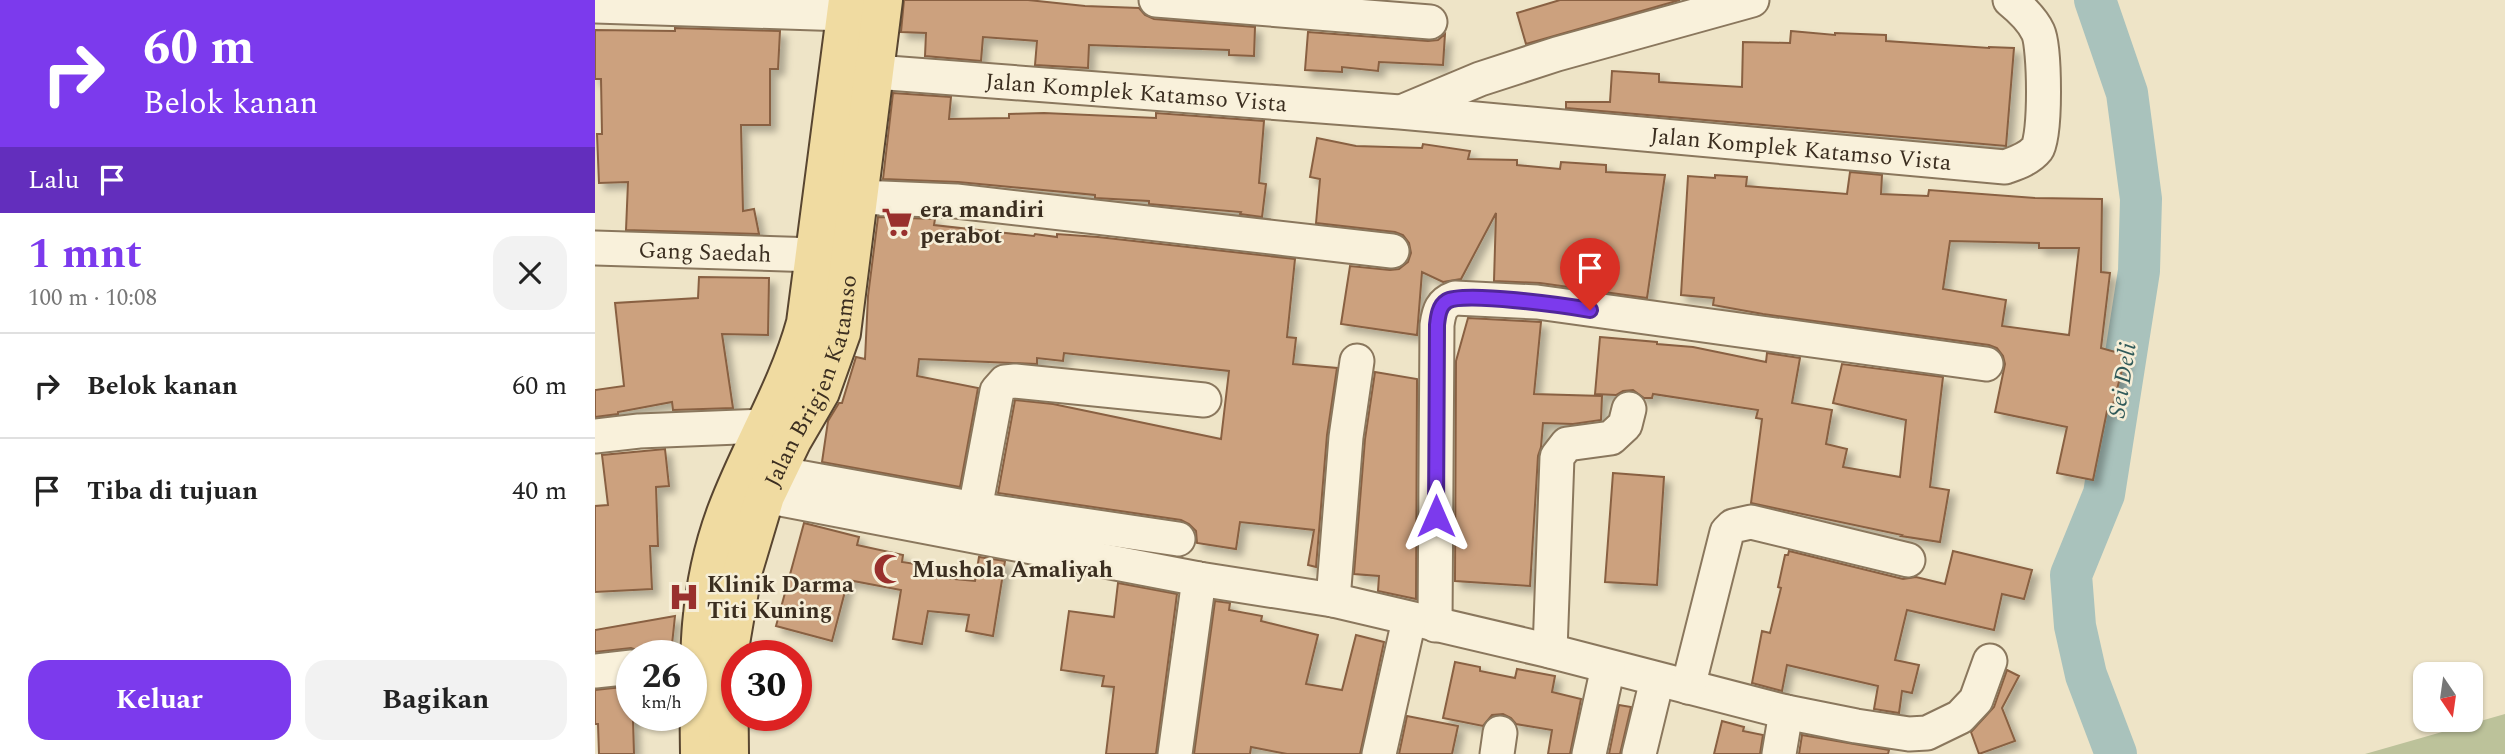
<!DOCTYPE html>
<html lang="id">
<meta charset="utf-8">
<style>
:root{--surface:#fff;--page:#f2f2f2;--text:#222;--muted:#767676;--line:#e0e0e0;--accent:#7c3aed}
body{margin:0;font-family:Spectral,serif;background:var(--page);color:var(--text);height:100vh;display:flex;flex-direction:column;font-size:26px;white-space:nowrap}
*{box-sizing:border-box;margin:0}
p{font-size:23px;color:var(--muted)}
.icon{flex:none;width:38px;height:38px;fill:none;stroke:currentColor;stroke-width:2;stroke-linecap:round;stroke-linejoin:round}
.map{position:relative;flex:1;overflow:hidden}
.sheet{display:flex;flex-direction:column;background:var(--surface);width:595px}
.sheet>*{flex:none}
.hud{background:#7c3aed;color:#fff;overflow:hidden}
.needle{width:46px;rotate:167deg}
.buttons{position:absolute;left:1818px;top:662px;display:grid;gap:14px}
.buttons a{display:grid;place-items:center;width:70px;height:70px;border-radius:14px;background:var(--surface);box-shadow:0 2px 5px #0004;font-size:35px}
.speed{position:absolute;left:21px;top:640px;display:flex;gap:14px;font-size:35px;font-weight:700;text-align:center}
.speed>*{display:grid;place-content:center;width:91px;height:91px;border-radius:50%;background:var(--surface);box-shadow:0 2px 5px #0004;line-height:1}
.speed small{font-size:18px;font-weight:400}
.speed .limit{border:10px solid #d22;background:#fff;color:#111}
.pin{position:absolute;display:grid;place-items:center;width:60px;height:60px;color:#fff;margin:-72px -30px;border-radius:50% 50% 50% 0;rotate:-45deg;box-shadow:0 0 7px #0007}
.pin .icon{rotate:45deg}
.me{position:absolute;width:77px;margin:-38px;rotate:0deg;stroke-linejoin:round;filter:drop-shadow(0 0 5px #0008)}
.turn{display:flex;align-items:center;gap:24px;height:147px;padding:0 28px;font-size:32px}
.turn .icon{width:91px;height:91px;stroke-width:2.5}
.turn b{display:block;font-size:49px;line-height:60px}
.then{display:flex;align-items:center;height:66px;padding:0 28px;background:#0003;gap:14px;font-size:26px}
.round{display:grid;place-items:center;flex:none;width:74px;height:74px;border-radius:21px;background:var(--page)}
.overview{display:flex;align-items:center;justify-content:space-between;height:119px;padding:0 28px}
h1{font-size:42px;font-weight:700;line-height:52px;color:var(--accent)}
.primary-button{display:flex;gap:14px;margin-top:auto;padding:14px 28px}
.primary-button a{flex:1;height:80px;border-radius:21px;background:var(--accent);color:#fff;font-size:28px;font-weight:700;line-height:80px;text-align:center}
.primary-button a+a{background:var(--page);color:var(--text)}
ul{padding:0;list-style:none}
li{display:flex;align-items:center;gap:21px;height:105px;padding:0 28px;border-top:2px solid var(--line)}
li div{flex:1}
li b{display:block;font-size:26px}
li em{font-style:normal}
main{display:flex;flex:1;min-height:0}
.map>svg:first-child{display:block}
</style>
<main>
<section class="sheet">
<div class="hud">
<div class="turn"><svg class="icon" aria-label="right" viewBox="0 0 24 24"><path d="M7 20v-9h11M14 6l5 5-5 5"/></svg><div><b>60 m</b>Belok kanan</div></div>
<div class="then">Lalu<svg class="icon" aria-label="arrive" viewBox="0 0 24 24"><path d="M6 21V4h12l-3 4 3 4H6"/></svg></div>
</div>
<div class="overview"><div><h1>1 mnt</h1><p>100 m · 10:08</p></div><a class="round"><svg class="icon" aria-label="close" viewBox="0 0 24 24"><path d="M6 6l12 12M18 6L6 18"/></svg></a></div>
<ul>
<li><svg class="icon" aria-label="right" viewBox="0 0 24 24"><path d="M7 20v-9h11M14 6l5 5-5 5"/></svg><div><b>Belok kanan</b></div><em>60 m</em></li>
<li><svg class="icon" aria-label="arrive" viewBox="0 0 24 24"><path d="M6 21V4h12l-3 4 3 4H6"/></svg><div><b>Tiba di tujuan</b></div><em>40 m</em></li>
</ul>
<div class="primary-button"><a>Keluar</a><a>Bagikan</a></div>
</section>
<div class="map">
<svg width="1910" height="754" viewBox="0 0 1910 754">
<defs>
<filter id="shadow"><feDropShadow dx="6" dy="6" stdDeviation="3.5" flood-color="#0004"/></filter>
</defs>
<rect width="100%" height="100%" fill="#eee4c7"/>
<path fill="#bcc29a" d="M 1910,714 L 1910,754 L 1770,754 Z"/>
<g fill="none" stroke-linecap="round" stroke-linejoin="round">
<path stroke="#a9c2bc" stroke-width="42" d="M 1500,0 L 1532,93 L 1546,199 L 1544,271 L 1509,494 L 1476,575 L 1480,626 L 1491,675 L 1521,754"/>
</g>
<path fill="#cca17e" stroke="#896142" stroke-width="2" fill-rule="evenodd" filter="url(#shadow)" d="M 309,0 L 433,0 L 490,6 L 544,8 L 550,15 L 559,19 L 660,27 L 659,56 L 634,55 L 634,50 L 494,45 L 493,68 L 440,65 L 442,41 L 388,37 L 386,61 L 330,56 L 331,33 L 306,32 Z
M 965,0 L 1085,0 L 931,44 L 922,13 Z
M 80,28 L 185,31 L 183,69 L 175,69 L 175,125 L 146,125 L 148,211 L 159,209 L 164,234 L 31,230 L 33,182 L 4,183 L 2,134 L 7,134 L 6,79 L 0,79 L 0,30 L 80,31 Z
M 1196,31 L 1240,35 L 1240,33 L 1291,35 L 1291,41 L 1394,48 L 1394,47 L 1419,48 L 1411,146 L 971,108 L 971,102 L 1015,102 L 1017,71 L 1064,74 L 1064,82 L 1147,87 L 1148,42 L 1195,43 Z
M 713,32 L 833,41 L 843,40 L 850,34 L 848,65 L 784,62 L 783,71 L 747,67 L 747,72 L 710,70 Z
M 298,93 L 356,97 L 354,119 L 414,118 L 414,114 L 449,113 L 561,118 L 561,113 L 669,121 L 664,183 L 671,184 L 667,217 L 645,214 L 646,212 L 554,204 L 554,201 L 500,198 L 500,195 L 363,182 L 288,179 Z
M 722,138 L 761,146 L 827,148 L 828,144 L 875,151 L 873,159 L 922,160 L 922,165 L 965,169 L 966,162 L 1011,165 L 1011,172 L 1070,175 L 1052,298 L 945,283 L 899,281 L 901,213 L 866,279 L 848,282 L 827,272 L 822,335 L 746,324 L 755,266 L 795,270 L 804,269 L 813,262 L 816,253 L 814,243 L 808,235 L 800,232 L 721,223 L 725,179 L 715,177 Z
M 1255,172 L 1287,175 L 1286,194 L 1333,196 L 1334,190 L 1440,198 L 1507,199 L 1506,272 L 1515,273 L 1506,348 L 1531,355 L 1516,412 L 1512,411 L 1498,480 L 1462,473 L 1472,427 L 1400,412 L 1410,364 L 1408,356 L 1402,348 L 1394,345 L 1168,314 L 1118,305 L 1119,298 L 1086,295 L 1093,176 L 1120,178 L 1120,175 L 1152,177 L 1151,186 L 1252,194 ZM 1355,241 L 1444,243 L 1444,248 L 1484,248 L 1474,335 L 1407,326 L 1411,300 L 1348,289 Z
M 283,217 L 340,219 L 339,225 L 439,236 L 440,234 L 462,237 L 462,234 L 503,237 L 700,259 L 692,337 L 701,338 L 698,364 L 742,368 L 732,435 L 721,567 L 713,565 L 719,530 L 645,522 L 641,549 L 602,543 L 601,531 L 594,524 L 586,520 L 403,493 L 420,400 L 458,404 L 626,439 L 634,371 L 469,353 L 468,361 L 442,358 L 442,364 L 324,359 L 322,376 L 383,388 L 365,487 L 227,462 L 233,421 L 244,403 L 247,403 L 261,357 L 270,359 L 273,296 Z
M 104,277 L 174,278 L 173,335 L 127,334 L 138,408 L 78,410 L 77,402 L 23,412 L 23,414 L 0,417 L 0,390 L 29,386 L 20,303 L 103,298 Z
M 873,318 L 946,322 L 939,394 L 1007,396 L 1006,420 L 978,424 L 948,423 L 946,447 L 943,456 L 935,586 L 860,581 L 861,361 Z
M 1005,337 L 1062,342 L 1062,344 L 1098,347 L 1171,362 L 1172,353 L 1205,358 L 1197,403 L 1237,410 L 1231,444 L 1252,449 L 1248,467 L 1305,477 L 1311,420 L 1238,403 L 1247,364 L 1348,377 L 1335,487 L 1354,490 L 1345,542 L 1306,536 L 1307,535 L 1156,503 L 1167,419 L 1161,418 L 1163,410 L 1058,394 L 1057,398 L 1049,398 L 1038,390 L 1028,391 L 1021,395 L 1000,394 Z
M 780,372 L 822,379 L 821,599 L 783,591 L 784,576 L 759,574 L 770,439 Z
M 70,449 L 74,486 L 61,487 L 63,546 L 55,546 L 57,589 L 0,592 L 0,506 L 13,505 L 7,455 Z
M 1018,473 L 1069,477 L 1062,585 L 1010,582 Z
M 209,523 L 264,537 L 262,545 L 308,555 L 307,562 L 340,567 L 339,577 L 380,581 L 384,557 L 410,561 L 398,636 L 371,631 L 374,615 L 333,611 L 327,644 L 298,639 L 306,590 L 253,580 L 237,641 L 181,626 Z
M 1194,551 L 1308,579 L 1321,577 L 1350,584 L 1358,551 L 1437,570 L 1429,599 L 1407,594 L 1399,630 L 1312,610 L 1300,660 L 1324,665 L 1317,693 L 1307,691 L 1304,713 L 1279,709 L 1283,686 L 1192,665 L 1187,691 L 1157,683 L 1167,631 L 1175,633 L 1186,588 L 1183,587 L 1190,555 L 1193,555 Z
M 523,583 L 582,594 L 561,754 L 511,754 L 519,687 L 507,686 L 509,676 L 466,670 L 474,611 L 519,617 Z
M 620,601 L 635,603 L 634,610 L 667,616 L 666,621 L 723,635 L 711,684 L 747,690 L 761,635 L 789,642 L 765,754 L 692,754 L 656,747 L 655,754 L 599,754 Z
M 80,616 L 76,654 L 48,652 L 36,648 L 0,652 L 0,630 Z
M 860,662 L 885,667 L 885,671 L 920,678 L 922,669 L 960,676 L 957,692 L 986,699 L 975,754 L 953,754 L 957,730 L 921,724 L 916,718 L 908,714 L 897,715 L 888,726 L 848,718 Z
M 1412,670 L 1424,676 L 1407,708 L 1420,741 L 1384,754 L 1376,732 L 1399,707 Z
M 37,686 L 39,754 L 4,754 L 3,724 L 0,724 L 0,690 Z
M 1024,705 L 1036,707 L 1025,754 L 1014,754 Z
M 812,716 L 863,726 L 857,754 L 804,754 Z
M 1127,721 L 1149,727 L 1148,731 L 1168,735 L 1165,754 L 1119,754 Z
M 1207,735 L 1294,750 L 1293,754 L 1204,754 Z"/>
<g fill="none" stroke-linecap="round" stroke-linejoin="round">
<g stroke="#8a775d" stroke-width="37">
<g id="minor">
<path d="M 561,0 L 835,22"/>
<path d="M 0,6 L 251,14"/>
<path id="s1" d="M 280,72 L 805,112 L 1410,167 C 1421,163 1434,159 1442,149 C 1451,137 1450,47 1443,32 C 1437,19 1426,9 1415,0"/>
<path d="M 811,110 L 885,79 L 962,54 L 1157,0"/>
<path d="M 263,197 L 361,201 L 797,251"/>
<path id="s2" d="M 0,248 L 221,255"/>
<path d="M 0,436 L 44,431 L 171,426"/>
<path d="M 181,473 L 380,509 L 583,539"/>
<path d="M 170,496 L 604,579 L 738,600 L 955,651 L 1191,712 L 1261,726 L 1314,734 L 1332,733 L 1365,717 L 1381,700 L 1395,661"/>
<path d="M 380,509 L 402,391 L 410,382 L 420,381 L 609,400"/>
<path d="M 738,600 L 751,437 L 762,361"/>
<path d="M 840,625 L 842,325 C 844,311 846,303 860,298 L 942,302 L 1391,364"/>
<path d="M 955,651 L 962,457 L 972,444 L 1016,438 L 1030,425 L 1034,409"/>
<path d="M 0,671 L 37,667"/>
<path d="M 1093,687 L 1132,532 L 1138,526 L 1156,522 L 1313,560"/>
<path d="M 580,754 L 604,579"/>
<path d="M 784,754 L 814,620"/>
<path d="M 902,754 L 905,733"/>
<path d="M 994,754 L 1013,667"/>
<path d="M 1044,754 L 1062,680"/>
<path d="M 1184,754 L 1191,712"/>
</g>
</g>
<g stroke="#584530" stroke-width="42">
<g id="major">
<path d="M 105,754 C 104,668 101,593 132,511 C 156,447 193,389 211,323 L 253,0"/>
<path id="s3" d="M 134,754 L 133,655 L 147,573 L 170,496 L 197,440 L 225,392 L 246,333 L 288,0"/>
</g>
</g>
<use href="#minor" stroke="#f9f1db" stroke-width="33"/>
<use href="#major" stroke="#f0dba1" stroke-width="38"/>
</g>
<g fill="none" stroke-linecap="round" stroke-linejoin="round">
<g stroke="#51269a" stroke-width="18">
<path id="route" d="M 841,516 L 842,325 C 843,316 844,306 852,301 C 868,291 972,306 995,310"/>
</g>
<use href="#route" stroke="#7c3aed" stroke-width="12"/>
</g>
<defs>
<g id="supermarket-bare" transform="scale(2.415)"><path d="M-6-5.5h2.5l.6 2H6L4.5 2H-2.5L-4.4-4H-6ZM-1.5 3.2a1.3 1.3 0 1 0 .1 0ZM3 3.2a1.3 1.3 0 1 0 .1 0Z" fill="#99302d" stroke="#f6eed7" stroke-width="2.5" paint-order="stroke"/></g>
<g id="mosque-bare" transform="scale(2.415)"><path d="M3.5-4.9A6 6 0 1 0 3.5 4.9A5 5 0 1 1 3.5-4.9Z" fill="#99302d" stroke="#f6eed7" stroke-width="2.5" paint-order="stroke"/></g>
<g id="hospital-bare" transform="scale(2.415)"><path d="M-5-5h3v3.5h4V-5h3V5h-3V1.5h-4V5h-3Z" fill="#99302d" stroke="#f6eed7" stroke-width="2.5" paint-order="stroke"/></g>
</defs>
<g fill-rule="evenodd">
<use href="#supermarket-bare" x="302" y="222"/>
<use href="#mosque-bare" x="294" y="569"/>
<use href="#hospital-bare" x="89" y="597"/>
</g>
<g text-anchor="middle" stroke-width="5" stroke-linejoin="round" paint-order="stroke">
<g font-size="23" fill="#3b2e20" stroke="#f6eed7">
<text dy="8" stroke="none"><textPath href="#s1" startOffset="262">Jalan Komplek Katamso Vista</textPath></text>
<text dy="8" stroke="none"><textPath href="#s1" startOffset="929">Jalan Komplek Katamso Vista</textPath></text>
<text dy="8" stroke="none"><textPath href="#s2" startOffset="110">Gang Saedah</textPath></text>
<text dy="8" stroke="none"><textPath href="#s3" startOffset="388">Jalan Brigjen Katamso</textPath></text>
</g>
<g font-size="23" font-weight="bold" fill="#3b2e20" stroke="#f6eed7" text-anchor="start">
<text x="325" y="217">era mandiri<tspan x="325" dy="26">perabot</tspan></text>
<text x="317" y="577">Mushola Amaliyah</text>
<text x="112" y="592">Klinik Darma<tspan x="112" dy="26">Titi Kuning</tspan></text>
</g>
<g font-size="24" font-style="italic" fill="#305a59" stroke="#f6eed7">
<text transform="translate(1527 380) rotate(-81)" y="8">Sei Deli</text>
</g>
</g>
</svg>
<div class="buttons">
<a><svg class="needle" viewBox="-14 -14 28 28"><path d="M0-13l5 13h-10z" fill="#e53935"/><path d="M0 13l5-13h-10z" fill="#767676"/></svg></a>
</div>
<div class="speed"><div>26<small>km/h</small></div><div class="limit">30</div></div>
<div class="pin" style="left:995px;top:310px;background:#d93025"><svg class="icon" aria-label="arrive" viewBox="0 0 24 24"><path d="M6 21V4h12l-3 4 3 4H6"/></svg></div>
<svg class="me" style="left:841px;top:516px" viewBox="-20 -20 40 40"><path d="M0-17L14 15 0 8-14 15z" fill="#7c3aed" stroke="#fff" stroke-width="4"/></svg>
</div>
</main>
